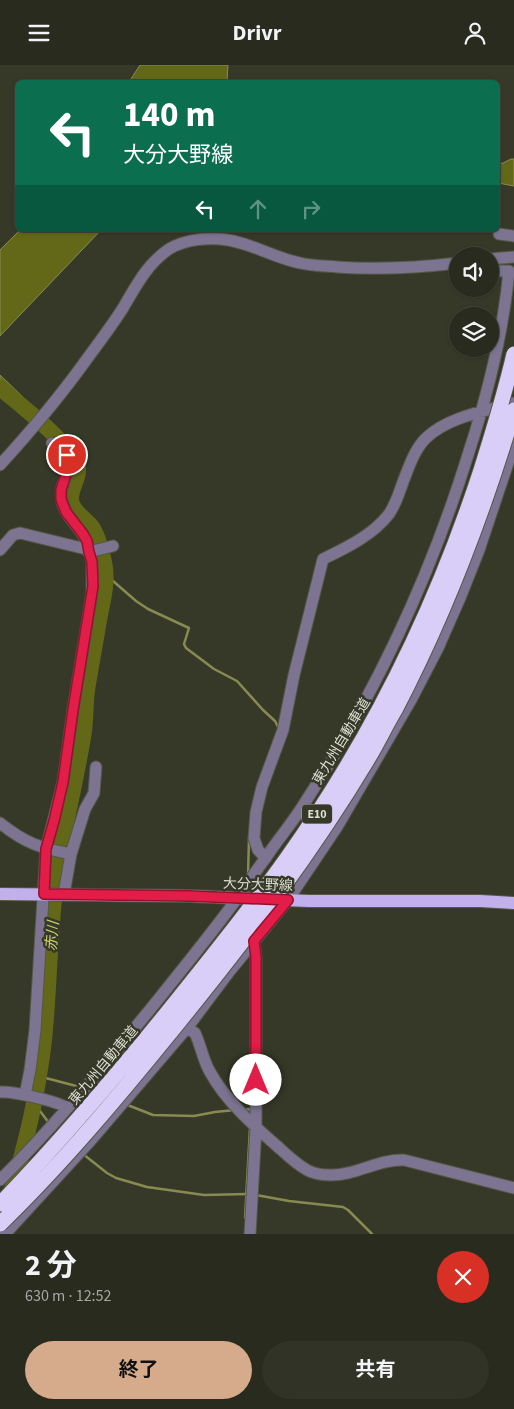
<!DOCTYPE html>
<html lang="ja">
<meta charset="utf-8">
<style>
:root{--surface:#292b1e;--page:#313327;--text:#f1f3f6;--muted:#a5a7a4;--line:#45473c;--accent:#d6ab8b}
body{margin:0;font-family:"Source Sans 3","Noto Sans JP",sans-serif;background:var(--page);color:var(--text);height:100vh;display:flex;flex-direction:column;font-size:19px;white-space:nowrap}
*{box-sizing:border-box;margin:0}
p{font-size:16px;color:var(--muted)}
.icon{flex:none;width:28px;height:28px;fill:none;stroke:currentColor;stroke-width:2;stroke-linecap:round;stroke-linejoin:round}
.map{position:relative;height:1169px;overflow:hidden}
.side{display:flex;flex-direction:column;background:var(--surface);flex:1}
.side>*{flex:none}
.banner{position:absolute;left:15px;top:15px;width:485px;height:152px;border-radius:8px;box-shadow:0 1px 4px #0004,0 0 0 1px var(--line);background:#0b6e4f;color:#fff;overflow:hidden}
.tools{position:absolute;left:449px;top:182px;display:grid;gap:10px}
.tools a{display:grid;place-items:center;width:50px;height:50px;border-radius:50%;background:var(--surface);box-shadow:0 1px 4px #0004,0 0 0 1px var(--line);font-size:25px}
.pin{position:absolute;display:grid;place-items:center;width:42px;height:42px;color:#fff;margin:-21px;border:2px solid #fff;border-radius:50%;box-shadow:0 1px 5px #0007}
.me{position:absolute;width:55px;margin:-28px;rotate:0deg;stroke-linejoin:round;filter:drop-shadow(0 0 4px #0008)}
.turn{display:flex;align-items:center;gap:18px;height:105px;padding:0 25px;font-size:22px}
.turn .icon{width:65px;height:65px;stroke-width:2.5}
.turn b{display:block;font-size:35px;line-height:42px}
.lanes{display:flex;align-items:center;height:48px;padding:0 25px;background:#0003;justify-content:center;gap:25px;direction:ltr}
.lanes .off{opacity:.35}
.round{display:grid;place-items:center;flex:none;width:52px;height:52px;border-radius:26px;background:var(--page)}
.headline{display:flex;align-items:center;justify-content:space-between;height:85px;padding:0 25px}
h1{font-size:30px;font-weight:700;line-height:38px}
.cta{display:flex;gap:10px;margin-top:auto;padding:10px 25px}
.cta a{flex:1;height:58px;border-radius:30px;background:var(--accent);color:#111;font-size:20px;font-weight:700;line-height:58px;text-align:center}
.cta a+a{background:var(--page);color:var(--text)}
header{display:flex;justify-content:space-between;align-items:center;height:65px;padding:0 25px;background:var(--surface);font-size:22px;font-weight:700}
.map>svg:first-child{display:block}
</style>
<header><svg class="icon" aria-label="menu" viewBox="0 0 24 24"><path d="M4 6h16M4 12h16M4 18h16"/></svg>Drivr<svg class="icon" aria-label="person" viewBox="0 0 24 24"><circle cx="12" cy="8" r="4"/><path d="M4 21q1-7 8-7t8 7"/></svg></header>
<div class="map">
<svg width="514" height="1169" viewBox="0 0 514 1169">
<rect width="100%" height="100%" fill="#373928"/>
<path fill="#636819" stroke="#888b51" d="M 140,0 L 228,0 L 227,17 L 129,17 Z
M 511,94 L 514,94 L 514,121 L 498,118 L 498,99 L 503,98 Z
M 20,165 L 101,165 L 0,271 L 0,185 Z
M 0,310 L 26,335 L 20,342 L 0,326 Z"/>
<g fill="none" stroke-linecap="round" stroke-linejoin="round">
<path stroke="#888b51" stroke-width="2.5" d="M 105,509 L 136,536 L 148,544 L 189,563 L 184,579 L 186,583 L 214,604 L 237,616 L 263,645 L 275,656 L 278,662
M 248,810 L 249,773
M 38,1011 L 80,1022
M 34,1038 L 49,1058
M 125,1039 L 153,1050 L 194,1051 L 215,1047 L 235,1045
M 243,1045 L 249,1044 L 252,1049
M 83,1089 L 107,1108 L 116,1113 L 147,1122 L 204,1130 L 248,1129
M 256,1130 L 289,1136 L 343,1142 L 348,1145 L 372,1169
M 245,1153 L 250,1063"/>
<path stroke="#636819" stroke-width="16" d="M 0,323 C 17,337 76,383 78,402 C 80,415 67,426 72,439 C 76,449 86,454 92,462 C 99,473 103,491 105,503 C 107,519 103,535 100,550 C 96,573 92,596 88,619 C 85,634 86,650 84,666 C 77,712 65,757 58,802 C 49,859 50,918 44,975 C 38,1028 26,1080 10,1131"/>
<g stroke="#555747" stroke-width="13">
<path id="minor" d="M 499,169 L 514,171
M 490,194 L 514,192
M 52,378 C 88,397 56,411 62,436 C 66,456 88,466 89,487 L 113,481
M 0,400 C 30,367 58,334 84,298 C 97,280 111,262 123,243 C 136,221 147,199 169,184 C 186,174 209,172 228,175 C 253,179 275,193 300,198 C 312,201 325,201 337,202 C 380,205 415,203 458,198
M 0,485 L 13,470 L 20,468 L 86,484 L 90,489 L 92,497 L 92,528 L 73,645 L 63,717 L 46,784 L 35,965 L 30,1005 L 25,1030
M 0,758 C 25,778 40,783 71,789
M 266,793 L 258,785 L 254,773 L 256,747 L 262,722 L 283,665 L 294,610 L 323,494 C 346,483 373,470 389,449 C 396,439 399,428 403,417 C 409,402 414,385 426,373 C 448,352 485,346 514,338
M 64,829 L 71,789 L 85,744 L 94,728 L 96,702
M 187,963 L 195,968 C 201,981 203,995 210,1007 C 226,1036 253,1060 277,1081 C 287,1090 296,1099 307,1105 C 314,1109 322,1110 330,1110 C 355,1111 378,1094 404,1095 L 514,1123
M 0,1027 C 12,1026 57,1036 67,1043
M 0,1115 C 53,1063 100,1005 148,947 C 173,916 199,884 224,851 C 239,832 252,811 267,791 C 279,773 293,757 304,739 C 374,631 429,515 467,393 C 487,332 503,270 509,206 L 490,206
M 5,1169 L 92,1074 L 187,963 L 229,907 L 288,835 L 337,762 L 411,635 L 438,583 L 460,533 L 479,485 L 514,380
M 250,1169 L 256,1063 L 256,892 L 254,876"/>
</g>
<g stroke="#555747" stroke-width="14">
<path id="major" d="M 0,829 L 190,831 L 309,836 L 480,836 L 514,838"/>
</g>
<use href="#minor" stroke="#7c7491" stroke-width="11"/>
<use href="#major" stroke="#c1b0eb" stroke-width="12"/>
<g stroke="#555747" stroke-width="17" stroke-linecap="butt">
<path id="highway-bridge" d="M 0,1139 C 64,1073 122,1004 179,933 C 216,887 253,841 287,793 C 371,675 436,543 481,405 C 493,367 505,328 514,289
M 0,1159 C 64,1097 122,1027 178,958 C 247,873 313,786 369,692 C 378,677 386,660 395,645 C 445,549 483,449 514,345"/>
</g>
<use href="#highway-bridge" stroke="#d9cef8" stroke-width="15"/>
</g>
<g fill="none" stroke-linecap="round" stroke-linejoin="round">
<g stroke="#92132f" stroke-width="12">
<path id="route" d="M 67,390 L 69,400 L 61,425 L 61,434 L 66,447 L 83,469 L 87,476 L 89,487 L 92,497 L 93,521 L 73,645 L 63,717 L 54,756 L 46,784 L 44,829 L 190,831 L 288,835 L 254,876 L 256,892 L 256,1015"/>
</g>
<use href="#route" stroke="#e11d48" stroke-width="9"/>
</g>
<g text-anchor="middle" stroke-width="5" stroke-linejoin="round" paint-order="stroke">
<rect fill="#373928" stroke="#abaca0" stroke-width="1" x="302" y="739.5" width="30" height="19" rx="4"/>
<g font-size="12" font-weight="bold" fill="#ddded4">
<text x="317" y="753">E10</text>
</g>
<g font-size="14" fill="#ddded4" stroke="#373928">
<text transform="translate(341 676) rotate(-59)" y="5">東九州自動車道</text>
<text transform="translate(258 819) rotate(2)" y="5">大分大野線</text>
<text transform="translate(103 1000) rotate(-50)" y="5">東九州自動車道</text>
</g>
<g font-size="15" font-style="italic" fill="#c9d169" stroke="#373928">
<text transform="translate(52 871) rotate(-85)" y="5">赤川</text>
</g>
</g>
</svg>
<div class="tools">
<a><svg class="icon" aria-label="sound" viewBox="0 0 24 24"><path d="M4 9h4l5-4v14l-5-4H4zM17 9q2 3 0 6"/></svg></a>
<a><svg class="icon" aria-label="layers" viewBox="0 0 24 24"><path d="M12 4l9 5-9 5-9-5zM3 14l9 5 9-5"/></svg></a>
</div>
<div class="pin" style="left:67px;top:390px;background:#d93025"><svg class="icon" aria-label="arrive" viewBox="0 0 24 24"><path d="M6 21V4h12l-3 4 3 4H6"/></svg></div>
<svg class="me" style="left:256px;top:1015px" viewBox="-20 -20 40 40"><circle r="19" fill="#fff"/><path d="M0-13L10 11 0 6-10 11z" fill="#e11d48"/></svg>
<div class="banner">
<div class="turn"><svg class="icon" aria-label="left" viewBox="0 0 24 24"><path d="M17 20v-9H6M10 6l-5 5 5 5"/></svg><div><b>140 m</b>大分大野線</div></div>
<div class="lanes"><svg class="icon" aria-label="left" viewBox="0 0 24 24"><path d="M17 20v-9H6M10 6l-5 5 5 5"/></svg><svg class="icon off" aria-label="ahead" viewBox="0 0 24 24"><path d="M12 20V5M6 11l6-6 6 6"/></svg><svg class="icon off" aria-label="right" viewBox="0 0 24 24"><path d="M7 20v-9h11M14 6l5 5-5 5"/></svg></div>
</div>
</div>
<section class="side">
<div class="headline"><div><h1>2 分</h1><p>630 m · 12:52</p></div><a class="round" style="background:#d93025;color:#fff"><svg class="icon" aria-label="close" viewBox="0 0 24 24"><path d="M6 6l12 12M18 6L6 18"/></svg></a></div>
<div class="cta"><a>終了</a><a>共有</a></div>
</section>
